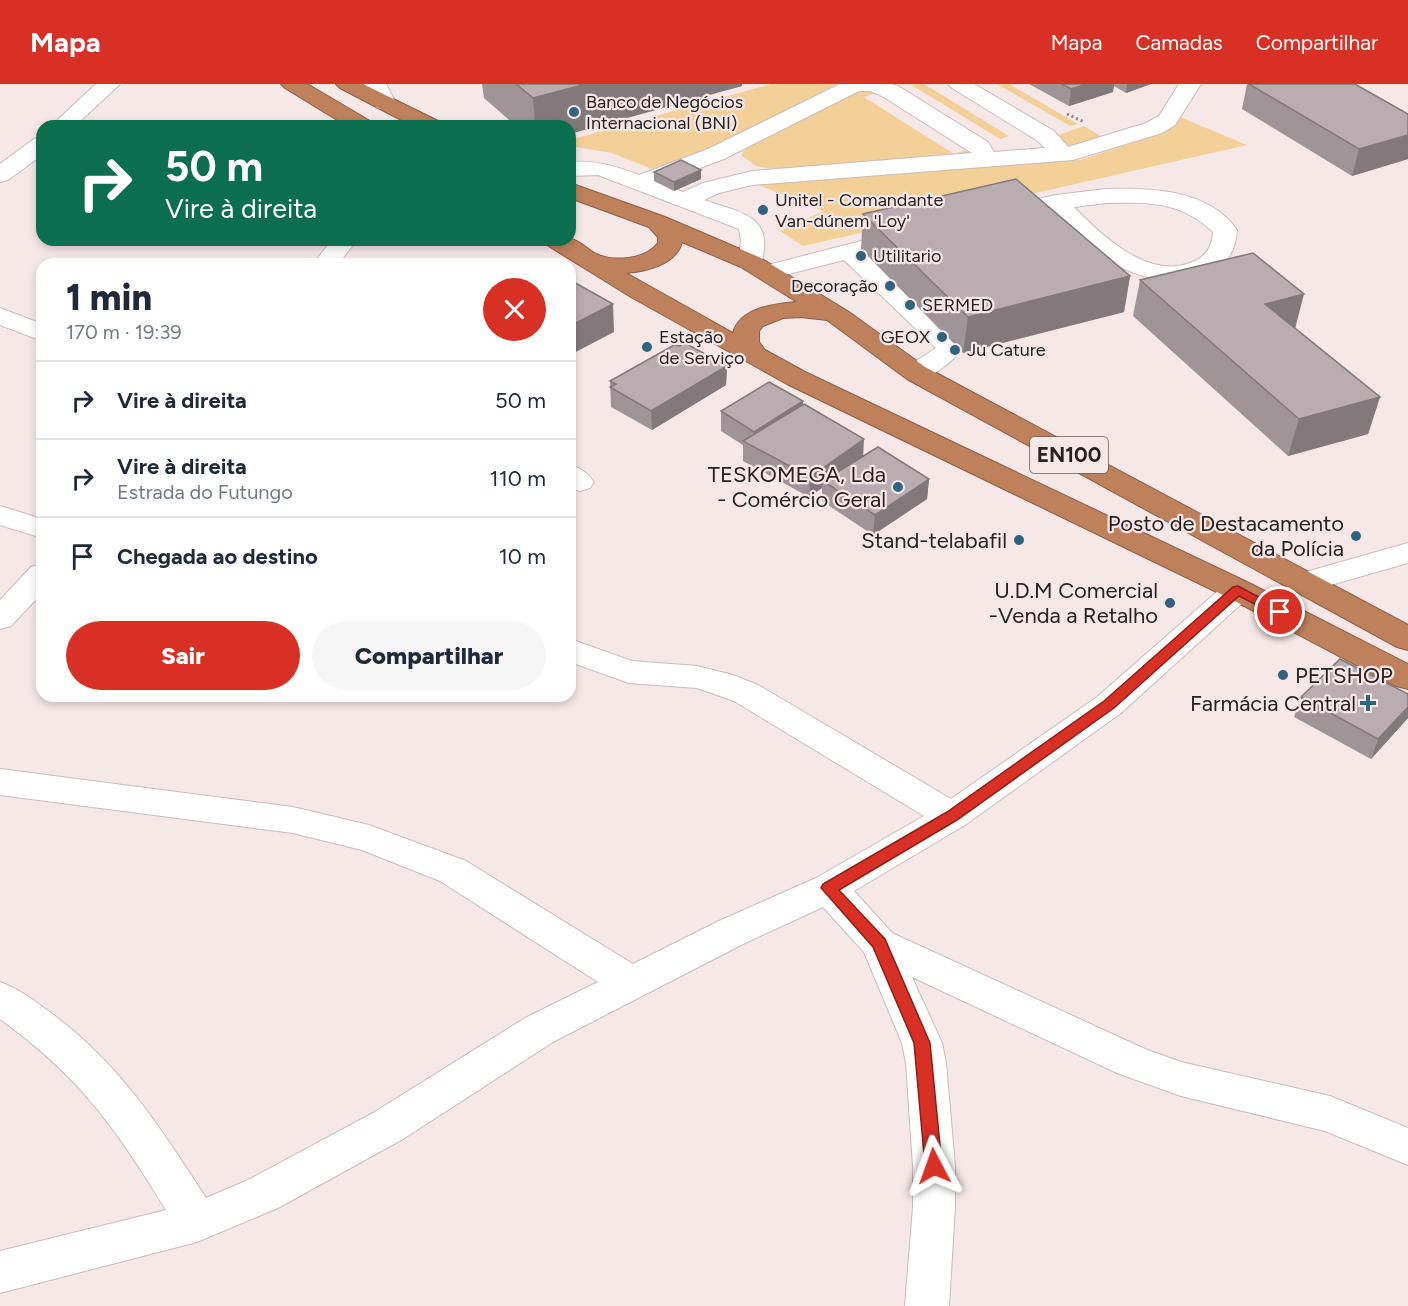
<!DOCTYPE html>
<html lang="pt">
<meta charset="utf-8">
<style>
:root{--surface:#fff;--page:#f6f6f7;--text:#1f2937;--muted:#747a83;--line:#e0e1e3;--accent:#d93025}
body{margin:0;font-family:Figtree,sans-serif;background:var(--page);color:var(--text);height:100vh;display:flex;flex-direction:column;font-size:22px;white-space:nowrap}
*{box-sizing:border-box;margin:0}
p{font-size:20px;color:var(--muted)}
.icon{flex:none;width:33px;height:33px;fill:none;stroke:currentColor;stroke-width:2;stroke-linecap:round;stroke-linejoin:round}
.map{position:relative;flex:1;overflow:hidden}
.sheet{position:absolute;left:36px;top:174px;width:540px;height:444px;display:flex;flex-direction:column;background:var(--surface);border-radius:18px;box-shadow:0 3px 9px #0003}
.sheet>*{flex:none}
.hud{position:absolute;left:36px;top:36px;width:540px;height:126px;border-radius:18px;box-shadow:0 3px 9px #0003;background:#0b6e4f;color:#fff;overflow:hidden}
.pin{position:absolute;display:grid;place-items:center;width:51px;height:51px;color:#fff;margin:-26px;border:3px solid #fff;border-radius:50%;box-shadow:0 2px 6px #0007}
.me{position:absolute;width:66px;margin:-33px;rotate:356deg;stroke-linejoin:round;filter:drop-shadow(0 0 4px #0008)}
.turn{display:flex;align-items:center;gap:21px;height:126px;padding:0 30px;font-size:27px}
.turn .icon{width:78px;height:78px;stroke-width:2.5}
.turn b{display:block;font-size:42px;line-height:51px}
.round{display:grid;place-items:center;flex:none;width:63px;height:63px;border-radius:32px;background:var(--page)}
.head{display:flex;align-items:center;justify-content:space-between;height:102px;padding:0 30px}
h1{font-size:36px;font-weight:800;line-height:45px}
.cta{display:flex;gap:12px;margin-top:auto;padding:12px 30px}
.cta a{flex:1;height:69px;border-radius:36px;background:var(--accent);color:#fff;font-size:24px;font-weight:800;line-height:69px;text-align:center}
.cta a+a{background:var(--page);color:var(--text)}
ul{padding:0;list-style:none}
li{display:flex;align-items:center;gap:18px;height:78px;padding:0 30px;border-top:2px solid var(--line)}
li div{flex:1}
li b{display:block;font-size:22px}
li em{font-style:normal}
header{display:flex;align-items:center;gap:36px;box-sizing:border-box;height:84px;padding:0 30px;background:var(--accent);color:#fff}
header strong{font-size:28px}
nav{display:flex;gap:33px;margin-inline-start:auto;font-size:21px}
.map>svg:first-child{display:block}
</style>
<header>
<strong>Mapa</strong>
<nav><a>Mapa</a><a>Camadas</a><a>Compartilhar</a></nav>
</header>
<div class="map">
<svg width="1408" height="1222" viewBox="0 0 1408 1222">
<rect width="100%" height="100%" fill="#f5e8e7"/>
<path fill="#f4d099" d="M 771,0 L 837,0 L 707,67 L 652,85 L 612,69 L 570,62 L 570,56 Z
M 910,0 L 924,0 L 1009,52 L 1000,55 Z
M 997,0 L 1009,0 L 1078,40 L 1070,42 Z
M 859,4 L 877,8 L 864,13 L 954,70 L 970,65 L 972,70 L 775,86 L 756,82 L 742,72 L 744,60 Z
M 1180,33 L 1247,61 L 803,162 L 780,147 L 823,127 L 756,100 L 1080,76 L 1163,49 Z
M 1084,42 L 1107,56 L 1072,64 L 1056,52 Z"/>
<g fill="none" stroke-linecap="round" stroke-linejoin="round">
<g stroke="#c9bcbc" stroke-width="2">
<path id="minor" d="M 96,0 L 120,0 L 75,42 L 51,42 Z
M 364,0 L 386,0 L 396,19 L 393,24 L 385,25 L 377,24 Z
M 840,0 L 890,0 L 898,2 L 988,58 L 994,68 L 1045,64 L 1038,57 L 952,4 L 948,0 L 974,0 L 1054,47 L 1068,63 L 1146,39 L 1159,32 L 1179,0 L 1201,0 L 1175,41 L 1162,49 L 1073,76 L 752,101 L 719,109 L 704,116 C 731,126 768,129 764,165 C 763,172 763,177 759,183 L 750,185 L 741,183 L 738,178 L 741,157 L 739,145 L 598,91 L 570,92 L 570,78 C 596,76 615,82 639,91 L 708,65 ZM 859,7 L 870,7 L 882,12 L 972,69 L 752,87 L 703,99 L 683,108 L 660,99 L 724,75 Z
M 42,53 L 42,71 L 8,96 L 0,98 L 0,80 L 34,55 Z
M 1106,105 C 1151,104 1209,105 1237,146 C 1236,165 1227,183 1208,190 C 1144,213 1093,170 1051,126 L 1001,136 L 993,134 L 989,129 L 993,124 L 1056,111 ZM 1106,119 C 1148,118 1181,117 1213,148 C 1212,164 1205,174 1190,179 C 1147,195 1101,151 1074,123 Z
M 904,146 L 913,148 L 916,153 L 913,158 L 866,170 L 962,262 C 960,273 928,297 916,297 C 916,297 907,295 907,295 L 903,289 L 907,283 L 936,264 L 844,176 L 769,195 L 760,193 L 757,188 L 760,183 Z
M 332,156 L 357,156 L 338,180 L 313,180 Z
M 0,224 L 42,240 L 42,257 L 0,241 Z
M 570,381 C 581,384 588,389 594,398 L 590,404 L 580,407 L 570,404 Z
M 0,422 L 42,435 L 42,454 L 0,441 Z
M 1408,459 L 1408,479 L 1306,508 L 1295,505 L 1291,498 L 1295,491 Z
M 42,480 L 42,509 L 11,542 L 0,545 L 0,516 L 31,483 Z
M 1238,496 L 1249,499 L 1253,506 L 1249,513 L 1121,629 L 965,741 L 854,807 L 892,849 L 1145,965 L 1181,978 L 1330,1012 L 1408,1044 L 1408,1081 L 1325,1047 L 1181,1012 L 1117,989 L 912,893 L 942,959 L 946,979 L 955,1082 L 955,1123 L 949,1222 L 905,1222 L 913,1123 L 913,1082 L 906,979 L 902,959 L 864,868 L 823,823 L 745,859 L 553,958 L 403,1055 L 278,1124 L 197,1158 L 0,1209 L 0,1167 L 166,1126 C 116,1044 79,992 0,935 L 0,898 C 19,905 35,917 51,929 C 120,980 160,1043 206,1114 L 248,1096 L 373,1029 L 525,934 L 598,898 L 440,797 L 362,766 L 293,749 L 0,711 L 0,685 L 293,723 L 369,741 L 466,777 L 633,880 L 719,837 L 816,794 L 924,732 L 734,617 L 697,604 L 629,599 L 570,578 L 570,555 L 632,577 L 697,582 L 733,591 L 758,601 L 951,715 L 1097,613 L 1227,499 Z"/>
</g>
<g stroke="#8a5f48" stroke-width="2">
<path id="highway" d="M 281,0 L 307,0 L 370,37 L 373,42 L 347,42 L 285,4 Z
M 336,0 L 363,0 L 438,37 L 441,42 L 413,42 L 340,4 Z
M 570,99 L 665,133 L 759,173 L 849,228 L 925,283 L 1408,541 L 1408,566 L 1397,563 L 907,295 L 827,236 L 801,233 L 783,234 L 763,242 L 759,247 L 759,258 L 765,266 L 805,288 L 1249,499 L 1408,580 L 1408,605 L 1396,602 L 1227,513 L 787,300 L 631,213 L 547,161 L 544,156 C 552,156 567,154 571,155 C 579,156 588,166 596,170 C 614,178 645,176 658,159 L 658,153 L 649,143 L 570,114 ZM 682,158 L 741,183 L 797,218 C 775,220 740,223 733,249 L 626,189 C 647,187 676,181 682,158 Z"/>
</g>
<path stroke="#8f8686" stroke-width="3" stroke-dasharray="2 3" stroke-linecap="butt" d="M 1067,30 L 1084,38"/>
<use href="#minor" fill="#fff" fill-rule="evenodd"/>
<use href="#highway" fill="#bf805c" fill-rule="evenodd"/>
</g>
<path fill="#9f9598" d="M 482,0 L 742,0 L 742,2 L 570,42 L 516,42 L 484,14 Z
M 1029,0 L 1151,0 L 1126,9 L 1114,2 L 1113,8 L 1069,22 Z
M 1247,0 L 1355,0 L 1408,30 L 1408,75 L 1352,92 L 1242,25 Z
M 654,88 L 701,95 L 674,107 L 654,97 Z
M 863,130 L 1130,192 L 1124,228 L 963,269 L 861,165 Z
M 1140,196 L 1295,244 L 1380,313 L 1368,350 L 1288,372 L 1133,232 Z
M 727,282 L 726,301 L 652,346 L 611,323 L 610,297 Z
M 803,317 L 803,321 L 863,372 L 929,395 L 927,415 L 873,451 L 822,417 L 822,404 L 809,413 L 743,377 L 743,361 L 721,347 L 721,327 Z
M 1301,613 L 1408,634 L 1371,675 L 1294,633 Z"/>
<path fill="#82797c" d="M 586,0 L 742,0 L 742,2 L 570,50 L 570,42 L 535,42 L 533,14 Z
M 1087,0 L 1114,0 L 1113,8 L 1069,22 L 1071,5 Z
M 1127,0 L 1151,0 L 1126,9 Z
M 1408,51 L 1408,75 L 1352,92 L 1359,65 Z
M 701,86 L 701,95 L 674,107 L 674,98 Z
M 1130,192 L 1124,228 L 963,269 L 968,233 Z
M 1304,210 L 1295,245 L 1265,220 Z
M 613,220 L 614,248 L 570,271 L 570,242 Z
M 727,282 L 726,301 L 652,346 L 651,327 Z
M 1380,313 L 1368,350 L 1288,372 L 1299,335 Z
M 803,317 L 802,337 L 754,363 L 754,348 Z
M 864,355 L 863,375 L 823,397 L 822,404 L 809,413 L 810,393 Z
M 929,395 L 927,415 L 873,451 L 875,431 Z
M 1408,623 L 1408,634 L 1371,675 L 1378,655 Z"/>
<path fill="#b9adb1" stroke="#82797c" stroke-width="1.5" d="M 516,0 L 586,0 L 533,14 Z
M 1062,0 L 1087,0 L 1071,5 Z
M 1249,0 L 1355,0 L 1408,30 L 1408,51 L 1359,65 Z
M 681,76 L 701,86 L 674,98 L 654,88 Z
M 1016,95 L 1130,192 L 968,233 L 863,130 Z
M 1253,169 L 1304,210 L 1265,220 L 1380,313 L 1299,335 L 1140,196 Z
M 570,196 L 613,220 L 570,242 Z
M 685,259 L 727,282 L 651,327 L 610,303 L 616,300 L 610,297 L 674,261 L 680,262 Z
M 769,298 L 803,317 L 754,348 L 721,327 Z
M 804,320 L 864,355 L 810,393 L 743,357 Z
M 878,363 L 929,395 L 875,431 L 823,397 Z
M 1340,575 L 1408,610 L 1408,623 L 1378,655 L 1301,613 Z"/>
<path fill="#d93025" stroke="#8d1f18" stroke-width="1.5" d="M 1238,502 L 1287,528 L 1285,531 L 1276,531 L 1239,512 L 1114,624 L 957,736 L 839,806 L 885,855 L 930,959 L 942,1082 L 940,1088 L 934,1090 L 927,1088 L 925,1082 L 914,959 L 873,863 L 821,804 L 823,800 L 947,728 L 1104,617 L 1233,503 Z"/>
<g fill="#2f637f" stroke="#f5e8e7" stroke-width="2">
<circle cx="574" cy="28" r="6"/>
<circle cx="763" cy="126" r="6"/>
<circle cx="861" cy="172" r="6"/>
<circle cx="890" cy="202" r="6"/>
<circle cx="910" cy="221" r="6"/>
<circle cx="942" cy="253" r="6"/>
<circle cx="647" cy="263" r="6"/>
<circle cx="955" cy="266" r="6"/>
<circle cx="898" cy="403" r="6"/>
<circle cx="1356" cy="452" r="6"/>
<circle cx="1019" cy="456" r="6"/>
<circle cx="1170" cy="519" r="6"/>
<circle cx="1283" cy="591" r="6"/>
<path d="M1365 610h6v6h6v6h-6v6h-6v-6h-6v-6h6z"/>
</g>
<g text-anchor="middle" stroke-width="4.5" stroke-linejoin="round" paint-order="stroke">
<g font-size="18" fill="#272222" stroke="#f5e8e7" text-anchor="start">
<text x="586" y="24">Banco de Negócios<tspan x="586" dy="21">Internacional (BNI)</tspan></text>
<text x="775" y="122">Unitel - Comandante<tspan x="775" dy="21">Van-dúnem 'Loy'</tspan></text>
<text x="873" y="178">Utilitario</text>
<text x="878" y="208" text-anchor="end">Decoração</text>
<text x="922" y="227">SERMED</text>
<text x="659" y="259">Estação<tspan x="659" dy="21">de Serviço</tspan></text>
<text x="930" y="259" text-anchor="end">GEOX</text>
<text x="967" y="272">Ju Cature</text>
</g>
<rect fill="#f5e8e7" stroke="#655d5d" stroke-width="1.5" x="1030" y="353" width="78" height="36" rx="4.5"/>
<g font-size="21" font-weight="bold" fill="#272222">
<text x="1069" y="378">EN100</text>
</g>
<g font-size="22" fill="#272222" stroke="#f5e8e7" text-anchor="end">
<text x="886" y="398">TESKOMEGA, Lda<tspan x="886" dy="25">- Comércio Geral</tspan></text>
<text x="1344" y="447">Posto de Destacamento<tspan x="1344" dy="25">da Polícia</tspan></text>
<text x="1007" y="464">Stand-telabafil</text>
<text x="1158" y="514">U.D.M Comercial<tspan x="1158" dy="25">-Venda a Retalho</tspan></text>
<text x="1295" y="599" text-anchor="start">PETSHOP</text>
<text x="1356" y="627">Farmácia Central</text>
</g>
</g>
</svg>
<div class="pin" style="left:1280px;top:528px;background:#d93025"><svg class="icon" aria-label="arrive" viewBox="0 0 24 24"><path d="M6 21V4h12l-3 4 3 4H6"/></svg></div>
<svg class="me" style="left:934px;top:1082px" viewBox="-20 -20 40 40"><path d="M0-17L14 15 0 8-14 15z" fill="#d93025" stroke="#fff" stroke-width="4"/></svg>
<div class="hud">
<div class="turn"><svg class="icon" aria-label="right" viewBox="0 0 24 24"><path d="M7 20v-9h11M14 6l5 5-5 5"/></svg><div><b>50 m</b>Vire à direita</div></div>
</div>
<section class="sheet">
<div class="head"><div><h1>1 min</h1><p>170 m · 19:39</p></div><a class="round" style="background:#d93025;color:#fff"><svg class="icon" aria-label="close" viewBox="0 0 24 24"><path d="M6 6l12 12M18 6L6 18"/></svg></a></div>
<ul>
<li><svg class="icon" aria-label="right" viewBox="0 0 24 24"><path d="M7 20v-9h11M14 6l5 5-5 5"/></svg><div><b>Vire à direita</b></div><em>50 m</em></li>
<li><svg class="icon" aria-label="right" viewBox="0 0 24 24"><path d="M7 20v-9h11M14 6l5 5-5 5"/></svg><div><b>Vire à direita</b><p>Estrada do Futungo</p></div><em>110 m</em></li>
<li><svg class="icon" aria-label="arrive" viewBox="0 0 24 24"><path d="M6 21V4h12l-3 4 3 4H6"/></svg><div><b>Chegada ao destino</b></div><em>10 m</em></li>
</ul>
<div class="cta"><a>Sair</a><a>Compartilhar</a></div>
</section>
</div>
